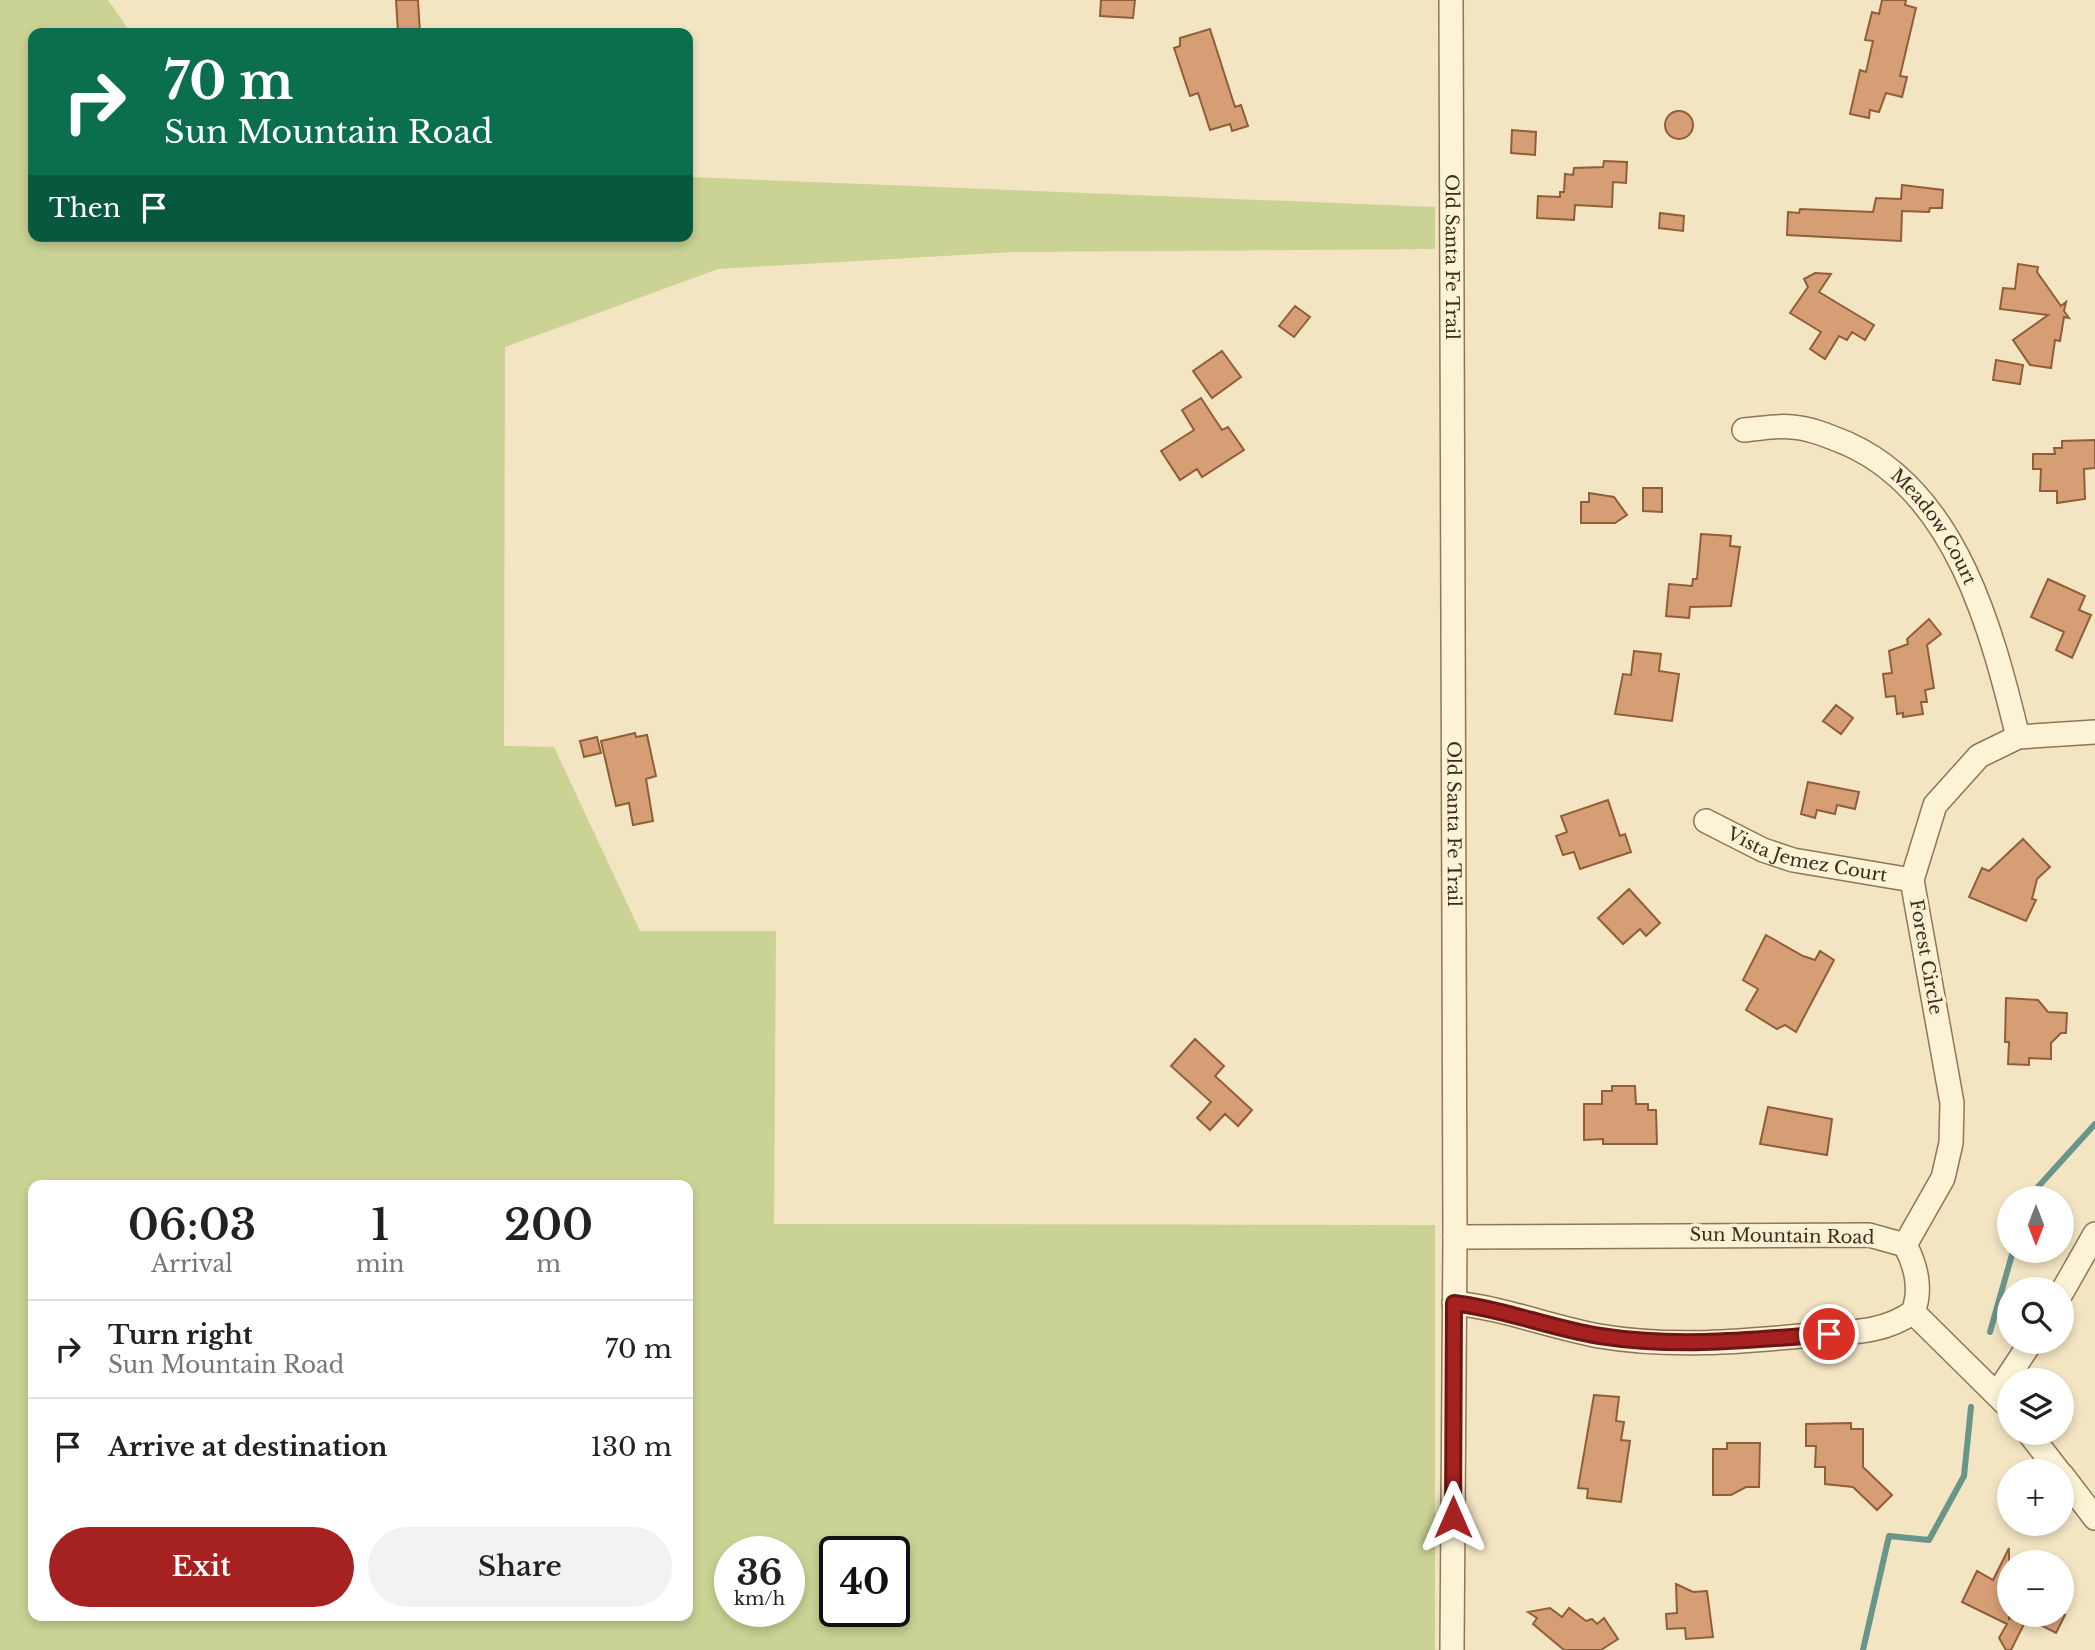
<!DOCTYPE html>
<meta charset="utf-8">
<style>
:root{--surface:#fff;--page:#f2f2f2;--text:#222;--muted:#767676;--line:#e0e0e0;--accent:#a52220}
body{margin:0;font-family:"Libre Baskerville",serif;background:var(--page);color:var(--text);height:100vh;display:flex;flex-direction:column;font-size:26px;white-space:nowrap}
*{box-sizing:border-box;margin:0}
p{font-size:23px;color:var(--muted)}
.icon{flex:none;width:38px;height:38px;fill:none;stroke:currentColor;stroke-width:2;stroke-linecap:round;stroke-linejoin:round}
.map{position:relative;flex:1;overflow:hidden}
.panel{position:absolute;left:28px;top:1180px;width:665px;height:441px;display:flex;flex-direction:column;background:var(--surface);border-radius:14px;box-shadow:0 4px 10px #0003}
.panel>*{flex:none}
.hud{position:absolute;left:28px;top:28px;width:665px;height:214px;border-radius:14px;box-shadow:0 4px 10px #0003;background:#0b6e4f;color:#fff;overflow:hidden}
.needle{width:46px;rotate:180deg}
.tools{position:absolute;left:1997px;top:1186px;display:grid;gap:14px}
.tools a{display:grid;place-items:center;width:77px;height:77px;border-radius:50%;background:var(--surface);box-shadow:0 4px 10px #0003;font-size:35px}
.speed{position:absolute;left:714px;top:1536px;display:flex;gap:14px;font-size:35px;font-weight:700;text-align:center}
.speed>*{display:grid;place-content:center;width:91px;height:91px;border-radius:50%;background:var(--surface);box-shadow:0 4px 10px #0003;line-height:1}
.speed small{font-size:18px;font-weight:400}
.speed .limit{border:4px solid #111;border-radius:10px;background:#fff;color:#111}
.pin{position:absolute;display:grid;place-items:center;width:60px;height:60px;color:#fff;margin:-30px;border:4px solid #fff;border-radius:50%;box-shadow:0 2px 7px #0007}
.me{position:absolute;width:77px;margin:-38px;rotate:0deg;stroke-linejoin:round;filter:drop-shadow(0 0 5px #0008)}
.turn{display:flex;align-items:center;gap:24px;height:147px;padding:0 21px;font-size:32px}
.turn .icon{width:91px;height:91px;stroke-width:2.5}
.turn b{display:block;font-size:49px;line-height:60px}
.then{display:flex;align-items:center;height:66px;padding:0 21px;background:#0003;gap:14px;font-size:26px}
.eta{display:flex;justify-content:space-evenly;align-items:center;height:119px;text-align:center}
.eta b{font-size:42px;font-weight:600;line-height:49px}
.primary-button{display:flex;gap:14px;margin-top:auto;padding:14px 21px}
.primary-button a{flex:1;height:80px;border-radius:42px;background:var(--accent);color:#fff;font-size:28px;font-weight:600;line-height:80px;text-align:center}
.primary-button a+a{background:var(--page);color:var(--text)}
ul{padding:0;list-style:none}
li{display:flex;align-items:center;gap:21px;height:98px;padding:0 21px;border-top:2px solid var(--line)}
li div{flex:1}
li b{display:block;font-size:26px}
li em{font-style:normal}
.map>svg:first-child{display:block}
</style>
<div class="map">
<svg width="2095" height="1650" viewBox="0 0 2095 1650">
<rect width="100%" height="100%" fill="#f3e5c2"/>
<path fill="#cad294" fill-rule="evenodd" d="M 0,0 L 108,0 L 131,33 L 33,33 L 33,236 L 688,236 L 688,177 L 1435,207 L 1435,249 L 1013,252 L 718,269 L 505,347 L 504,746 L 554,747 L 640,931 L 776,931 L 774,1224 L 1435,1225 L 1435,1650 L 0,1650 ZM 33,1185 L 688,1185 L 688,1615 L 33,1615 ZM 730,1552 L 789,1552 L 789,1612 L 730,1612 ZM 835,1552 L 894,1552 L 894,1612 L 835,1612 Z"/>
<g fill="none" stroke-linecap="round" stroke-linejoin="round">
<path stroke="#6a958b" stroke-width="6" d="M 2027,1199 L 2095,1124
M 1990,1332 L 2013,1251
M 1863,1650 L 1889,1536 L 1929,1540 L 1964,1476 L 1971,1407"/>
</g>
<path fill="#d59e74" stroke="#915e3a" stroke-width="2" d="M 396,0 L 418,0 L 420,33 L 398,33 Z
M 1101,0 L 1135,0 L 1133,18 L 1100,16 Z
M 1882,0 L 1906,0 L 1905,5 L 1916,8 L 1900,76 L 1907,77 L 1902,97 L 1886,93 L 1879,112 L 1870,110 L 1869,118 L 1850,114 L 1860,70 L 1866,72 L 1873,41 L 1865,40 L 1872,12 L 1879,14 Z
M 1210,29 L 1235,107 L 1241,105 L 1248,126 L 1232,131 L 1230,124 L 1210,130 L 1198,93 L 1190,96 L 1174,48 L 1180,46 L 1180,38 Z
M1665 125a14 14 0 1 1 28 0a14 14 0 1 1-28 0Z
M 1512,130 L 1536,132 L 1535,155 L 1511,153 Z
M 1604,161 L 1627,162 L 1626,183 L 1613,182 L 1612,207 L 1575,205 L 1574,220 L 1537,218 L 1538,196 L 1560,197 L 1560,192 L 1564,192 L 1565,174 L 1573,175 L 1574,168 L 1603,167 Z
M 1902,185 L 1943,190 L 1942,208 L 1930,208 L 1929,212 L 1902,211 L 1901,241 L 1787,235 L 1788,212 L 1799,213 L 1800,209 L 1873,212 L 1876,198 L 1901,199 Z
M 1660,213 L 1684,216 L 1683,231 L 1659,228 Z
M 2018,264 L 2038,267 L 2037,272 L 2061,306 L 2066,302 L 2064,311 L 2069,318 L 2064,317 L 2060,341 L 2055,340 L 2051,368 L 2030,365 L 2013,340 L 2048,315 L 2000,309 L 2003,288 L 2015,289 Z
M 1815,273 L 1831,274 L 1819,292 L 1874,325 L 1865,340 L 1852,332 L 1847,340 L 1839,336 L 1825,359 L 1810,349 L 1821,332 L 1790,313 L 1808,287 L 1804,279 Z
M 1295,306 L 1310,317 L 1294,337 L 1279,326 Z
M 1222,351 L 1241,377 L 1212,398 L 1193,371 Z
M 1996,360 L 2023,365 L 2020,384 L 1993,380 Z
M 1201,398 L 1222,430 L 1228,427 L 1244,450 L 1202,477 L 1197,469 L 1180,480 L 1161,451 L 1194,430 L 1182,410 Z
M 2095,440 L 2095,468 L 2084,469 L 2085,499 L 2057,503 L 2057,491 L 2040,491 L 2041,469 L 2033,469 L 2033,454 L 2055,454 L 2054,448 L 2062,448 L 2062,441 Z
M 1643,488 L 1662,488 L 1662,512 L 1643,511 Z
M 1589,493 L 1614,497 L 1627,515 L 1615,523 L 1581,523 L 1581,502 L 1589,502 Z
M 1701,534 L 1731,536 L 1730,546 L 1740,547 L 1731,606 L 1690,607 L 1689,618 L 1666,616 L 1669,584 L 1692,586 L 1693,579 L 1697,579 Z
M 2048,579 L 2085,596 L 2079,610 L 2091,615 L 2072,658 L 2056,650 L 2064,632 L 2031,617 Z
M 1929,619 L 1941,634 L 1927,645 L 1934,688 L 1925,690 L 1927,702 L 1921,702 L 1923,714 L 1903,717 L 1903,713 L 1897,714 L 1895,696 L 1886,697 L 1883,674 L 1892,673 L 1889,651 L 1908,644 L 1907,639 Z
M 1634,651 L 1661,654 L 1659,671 L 1679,674 L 1672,721 L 1615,714 L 1623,674 L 1631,675 Z
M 1836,705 L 1853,718 L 1841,734 L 1823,721 Z
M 635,733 L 636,737 L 647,735 L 656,776 L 646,779 L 653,821 L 633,825 L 629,803 L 616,806 L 601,741 Z
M 597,737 L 601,753 L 584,757 L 580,741 Z
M 1808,782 L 1859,792 L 1855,809 L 1837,805 L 1835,814 L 1817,810 L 1815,818 L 1801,814 Z
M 1608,800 L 1620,836 L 1625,834 L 1631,852 L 1580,869 L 1574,852 L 1563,855 L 1556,836 L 1567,832 L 1561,816 Z
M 2023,839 L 2050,867 L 2037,879 L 2032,899 L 2036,900 L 2026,921 L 1969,897 L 1982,868 L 1989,871 Z
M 1629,889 L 1660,923 L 1646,936 L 1640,929 L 1623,944 L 1598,918 Z
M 1766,935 L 1803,956 L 1815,960 L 1820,951 L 1834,960 L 1796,1032 L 1785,1025 L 1777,1029 L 1746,1010 L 1758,989 L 1743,980 Z
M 2006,998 L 2038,1000 L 2048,1012 L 2067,1013 L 2066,1033 L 2061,1033 L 2051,1043 L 2051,1059 L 2029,1058 L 2029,1065 L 2008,1064 L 2009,1042 L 2005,1042 Z
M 1195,1039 L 1224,1066 L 1215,1076 L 1252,1110 L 1238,1126 L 1225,1114 L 1210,1130 L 1197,1118 L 1211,1102 L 1171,1066 Z
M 1612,1086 L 1635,1086 L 1636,1104 L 1648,1104 L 1648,1110 L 1656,1110 L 1657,1144 L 1603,1144 L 1603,1139 L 1584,1140 L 1584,1104 L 1602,1104 L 1602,1091 L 1612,1091 Z
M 1768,1107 L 1832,1119 L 1827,1155 L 1760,1144 Z
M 1594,1395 L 1619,1397 L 1616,1421 L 1624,1422 L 1621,1440 L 1630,1441 L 1621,1502 L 1587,1498 L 1588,1489 L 1578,1488 Z
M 1851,1423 L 1851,1429 L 1863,1429 L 1863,1467 L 1892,1495 L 1877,1510 L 1853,1487 L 1825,1484 L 1825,1467 L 1815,1467 L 1816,1446 L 1806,1446 L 1806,1424 Z
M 1727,1443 L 1760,1443 L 1759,1487 L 1746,1487 L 1731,1495 L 1713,1495 L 1713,1449 L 1727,1449 Z
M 2009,1548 L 2009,1620 L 2011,1615 L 2065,1615 L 2056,1633 L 2027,1618 L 2011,1650 L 2006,1650 L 1999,1638 L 2007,1624 L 1962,1602 L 1977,1571 L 1993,1580 Z
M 1676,1584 L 1693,1592 L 1707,1591 L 1713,1637 L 1686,1639 L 1685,1628 L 1667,1629 L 1666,1614 L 1677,1613 Z
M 1550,1608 L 1562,1617 L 1569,1608 L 1586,1621 L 1592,1619 L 1597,1624 L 1604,1618 L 1618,1639 L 1601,1650 L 1564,1650 L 1533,1624 L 1537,1618 L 1528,1612 Z"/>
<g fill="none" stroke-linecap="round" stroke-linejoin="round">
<g stroke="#8f7657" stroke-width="26">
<g id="minor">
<path id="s1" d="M 1451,0 L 1455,1237 L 1452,1650"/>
<path id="s2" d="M 1744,430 C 1759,429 1777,425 1792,427 C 1810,428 1831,437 1848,444 C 1957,493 1992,631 2018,737"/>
<path id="s3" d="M 1706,821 L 1763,850 L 1793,860 L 1912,880"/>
<path d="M 1905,1245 L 1943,1178 L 1951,1143 L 1952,1103 L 1912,880 L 1935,805 L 1979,756 L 2018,737 L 2095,732"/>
<path d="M 2062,1292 L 2095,1234"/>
<path d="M 1454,1303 C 1504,1308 1550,1327 1599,1336 C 1670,1348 1740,1342 1811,1335 C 1847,1332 1883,1334 1913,1312 C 1922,1290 1916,1265 1905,1245 L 1869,1235 L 1455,1237"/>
<path d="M 1913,1312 L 2009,1407"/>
<path d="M 1998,1392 L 2031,1342"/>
<path d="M 2029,1433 L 2059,1472"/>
<path d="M 2062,1475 L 2095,1518"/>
</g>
</g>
<use href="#minor" stroke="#fcf2d6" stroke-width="23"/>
</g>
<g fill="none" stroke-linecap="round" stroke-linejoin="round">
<g stroke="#6b1615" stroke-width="18">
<path id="route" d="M 1453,1517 L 1454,1303 C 1504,1309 1550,1328 1600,1336 C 1677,1348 1752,1340 1829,1334"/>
</g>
<use href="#route" stroke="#a52220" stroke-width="12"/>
</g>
<g text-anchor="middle" stroke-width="7" stroke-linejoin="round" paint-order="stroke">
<g font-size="18" fill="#3d2d1d" stroke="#f9efd3">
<text dy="6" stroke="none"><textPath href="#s1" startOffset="257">Old Santa Fe Trail</textPath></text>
<text dy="6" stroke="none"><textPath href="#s2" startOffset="229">Meadow Court</textPath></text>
<text dy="6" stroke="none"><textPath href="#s1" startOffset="824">Old Santa Fe Trail</textPath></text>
<text dy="6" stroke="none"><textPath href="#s3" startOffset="108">Vista Jemez Court</textPath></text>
<text transform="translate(1926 957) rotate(80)" y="6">Forest Circle</text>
<text transform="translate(1782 1236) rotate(1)" y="6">Sun Mountain Road</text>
</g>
</g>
</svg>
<div class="tools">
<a><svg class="needle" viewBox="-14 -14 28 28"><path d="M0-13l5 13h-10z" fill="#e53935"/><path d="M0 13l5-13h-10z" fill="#767676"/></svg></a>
<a><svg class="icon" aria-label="search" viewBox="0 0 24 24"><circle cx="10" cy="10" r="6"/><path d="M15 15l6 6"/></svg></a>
<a><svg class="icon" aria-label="layers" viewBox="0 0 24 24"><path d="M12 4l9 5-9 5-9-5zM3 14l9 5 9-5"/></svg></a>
<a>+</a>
<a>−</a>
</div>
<div class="speed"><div>36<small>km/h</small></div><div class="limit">40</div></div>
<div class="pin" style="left:1829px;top:1334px;background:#d93025"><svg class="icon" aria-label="arrive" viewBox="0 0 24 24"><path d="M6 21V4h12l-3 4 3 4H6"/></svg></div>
<svg class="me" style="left:1453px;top:1517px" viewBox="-20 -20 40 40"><path d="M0-17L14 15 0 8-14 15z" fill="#a52220" stroke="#fff" stroke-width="4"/></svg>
<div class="hud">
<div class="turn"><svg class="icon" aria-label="right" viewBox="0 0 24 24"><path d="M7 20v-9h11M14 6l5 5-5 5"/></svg><div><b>70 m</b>Sun Mountain Road</div></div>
<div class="then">Then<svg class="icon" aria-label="arrive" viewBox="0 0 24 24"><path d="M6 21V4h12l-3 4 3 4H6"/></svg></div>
</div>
<section class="panel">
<div class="eta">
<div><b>06:03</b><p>Arrival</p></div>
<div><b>1</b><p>min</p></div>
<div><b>200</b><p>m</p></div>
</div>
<ul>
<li><svg class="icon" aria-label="right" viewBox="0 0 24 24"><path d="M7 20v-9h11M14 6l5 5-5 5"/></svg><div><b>Turn right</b><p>Sun Mountain Road</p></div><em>70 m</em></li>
<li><svg class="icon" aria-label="arrive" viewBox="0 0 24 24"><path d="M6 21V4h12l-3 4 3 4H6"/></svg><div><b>Arrive at destination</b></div><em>130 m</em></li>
</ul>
<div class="primary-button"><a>Exit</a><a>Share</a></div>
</section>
</div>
